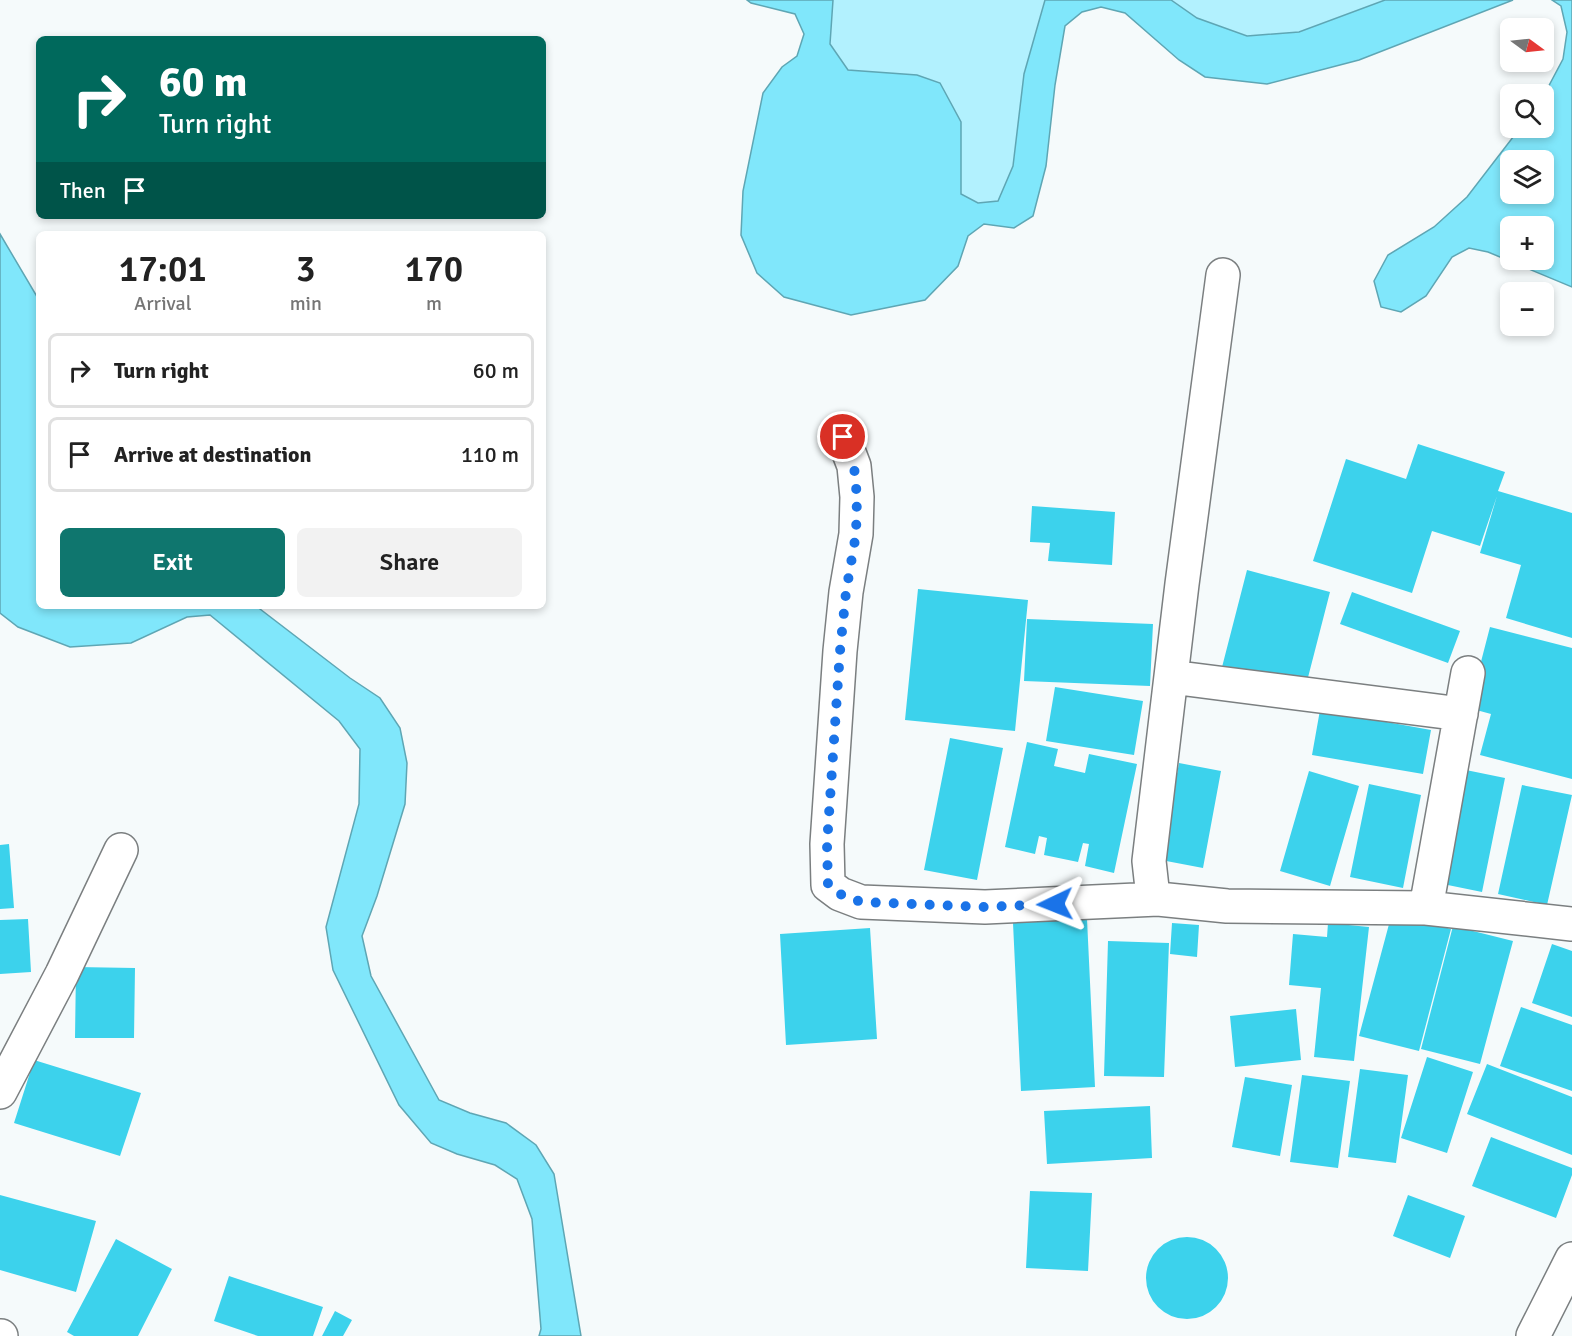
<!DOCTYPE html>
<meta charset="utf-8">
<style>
:root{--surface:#fff;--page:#f2f2f2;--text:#222;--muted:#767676;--line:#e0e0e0;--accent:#0f766e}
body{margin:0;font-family:Signika,sans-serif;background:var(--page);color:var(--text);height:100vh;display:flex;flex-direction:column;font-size:22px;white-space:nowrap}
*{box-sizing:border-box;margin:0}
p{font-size:20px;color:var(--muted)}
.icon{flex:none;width:33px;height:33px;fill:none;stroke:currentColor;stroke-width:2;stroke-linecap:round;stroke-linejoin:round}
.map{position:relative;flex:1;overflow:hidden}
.drawer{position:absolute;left:36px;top:231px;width:510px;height:378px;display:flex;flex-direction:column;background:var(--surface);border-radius:9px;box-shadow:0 3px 9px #0003}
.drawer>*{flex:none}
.top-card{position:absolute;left:36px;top:36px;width:510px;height:183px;border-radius:9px;box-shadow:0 3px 9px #0003;background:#00695c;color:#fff;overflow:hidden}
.needle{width:39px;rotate:105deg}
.tools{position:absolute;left:1500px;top:18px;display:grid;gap:12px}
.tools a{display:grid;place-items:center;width:54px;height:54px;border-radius:9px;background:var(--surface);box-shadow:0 3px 9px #0003;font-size:30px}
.pin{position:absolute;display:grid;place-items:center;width:51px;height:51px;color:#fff;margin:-26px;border:3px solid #fff;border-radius:50%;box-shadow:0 2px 6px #0007}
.me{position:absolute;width:66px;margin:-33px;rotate:268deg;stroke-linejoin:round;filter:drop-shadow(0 0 4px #0008)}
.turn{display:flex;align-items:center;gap:21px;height:126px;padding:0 24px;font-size:27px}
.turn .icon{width:78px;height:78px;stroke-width:2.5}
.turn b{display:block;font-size:42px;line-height:51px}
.then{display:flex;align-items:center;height:57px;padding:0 24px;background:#0003;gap:12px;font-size:22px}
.eta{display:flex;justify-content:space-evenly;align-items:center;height:102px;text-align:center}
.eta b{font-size:36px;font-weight:600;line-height:42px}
.button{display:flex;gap:12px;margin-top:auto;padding:12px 24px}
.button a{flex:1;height:69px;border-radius:9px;background:var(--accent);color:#fff;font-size:24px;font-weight:600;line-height:69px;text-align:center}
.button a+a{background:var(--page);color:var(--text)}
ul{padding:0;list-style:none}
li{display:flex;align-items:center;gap:18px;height:75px;margin:0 12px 9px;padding:0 12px;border:3px solid var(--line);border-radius:9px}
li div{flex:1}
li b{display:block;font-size:22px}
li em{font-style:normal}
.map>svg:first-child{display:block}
</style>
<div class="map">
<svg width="1572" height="1336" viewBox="0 0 1572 1336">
<rect width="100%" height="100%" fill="#f5fafb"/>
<path fill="#b2f1fe" d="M 833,0 L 1045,0 L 1024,74 L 1013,166 L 998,201 L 978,203 L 961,195 L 961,122 L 875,72 L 848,70 L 830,44 Z
M 1171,0 L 1385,0 L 1299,32 L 1247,36 L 1197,18 Z"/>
<path fill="#80e7fb" stroke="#5ea6b4" stroke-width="1.5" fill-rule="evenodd" d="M 747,0 L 833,0 L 830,44 L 848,70 L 917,75 L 940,83 L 961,122 L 961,194 L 978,203 L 998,201 L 1013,166 L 1024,74 L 1045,0 L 1171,0 L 1197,18 L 1247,36 L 1299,32 L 1385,0 L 1513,0 L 1359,60 L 1267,84 L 1205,77 L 1179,60 L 1125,13 L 1101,7 L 1082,12 L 1065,26 L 1055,85 L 1046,166 L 1033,216 L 1014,228 L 984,224 L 968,236 L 958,266 L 925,300 L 851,315 L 784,297 L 757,273 L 741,235 L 743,191 L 763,93 L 782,67 L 797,56 L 804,34 L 795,14 L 751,3 Z
M 1552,0 L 1572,0 L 1572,287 L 1488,252 L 1469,248 L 1452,257 L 1426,296 L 1401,312 L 1381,307 L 1374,281 L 1388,255 L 1434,227 L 1467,197 L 1520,128 L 1544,128 L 1544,95 L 1563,59 L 1567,32 L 1561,6 ZM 1510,160 L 1544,160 L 1544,194 L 1510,194 ZM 1510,226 L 1544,226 L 1544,260 L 1510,260 Z
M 0,234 L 39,300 L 39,606 L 256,606 L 350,678 L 380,698 L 400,728 L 407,763 L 405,804 L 377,896 L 362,936 L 371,976 L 439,1100 L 470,1113 L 506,1123 L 536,1145 L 554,1174 L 581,1336 L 539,1336 L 541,1329 L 532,1219 L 517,1179 L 495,1165 L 457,1154 L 431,1143 L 399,1105 L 333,970 L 326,927 L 359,804 L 360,749 L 339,721 L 210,615 L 187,617 L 131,643 L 70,647 L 18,627 L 0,613 Z"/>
<path fill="#3cd2ec" d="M 1418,444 L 1505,472 L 1498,491 L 1572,513 L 1572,638 L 1506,618 L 1521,565 L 1480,553 L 1497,496 L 1480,546 L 1432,531 L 1412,593 L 1313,561 L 1346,459 L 1406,479 Z
M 1032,506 L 1115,512 L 1112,565 L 1048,561 L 1050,543 L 1030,542 Z
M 1247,570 L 1330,592 L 1304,693 L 1221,671 Z
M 918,589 L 1028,600 L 1015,731 L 905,720 Z
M 1352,592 L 1460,631 L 1448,663 L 1340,624 Z
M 1027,619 L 1153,624 L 1150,686 L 1024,681 Z
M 1490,627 L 1572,648 L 1572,779 L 1480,755 L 1491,714 L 1469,708 Z
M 1055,687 L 1143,701 L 1134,755 L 1046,741 Z
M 1320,710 L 1431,730 L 1423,774 L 1312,755 Z
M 950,738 L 1003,748 L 977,880 L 924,870 Z
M 1027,742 L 1058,749 L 1054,766 L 1085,773 L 1089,754 L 1137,764 L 1114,873 L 1085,866 L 1089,844 L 1083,843 L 1078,862 L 1044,855 L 1047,838 L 1039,836 L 1035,854 L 1005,847 Z
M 1179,763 L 1221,771 L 1203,868 L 1161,860 Z
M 1461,769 L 1505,778 L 1482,892 L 1438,883 Z
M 1309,771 L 1359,786 L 1330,886 L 1280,871 Z
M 1369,784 L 1421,795 L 1403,888 L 1350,877 Z
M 1522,785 L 1572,795 L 1547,905 L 1498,894 Z
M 9,844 L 14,908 L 0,909 L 0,845 Z
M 1392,913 L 1451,929 L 1419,1051 L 1359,1036 Z
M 28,919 L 31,972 L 0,974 L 0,920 Z
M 1087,919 L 1095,1087 L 1021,1091 L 1013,923 Z
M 1172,923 L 1199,925 L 1197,957 L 1170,954 Z
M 1328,923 L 1369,927 L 1354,1061 L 1314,1057 L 1321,988 L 1289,985 L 1293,934 L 1327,937 Z
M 1453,926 L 1513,941 L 1480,1064 L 1421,1049 Z
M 870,928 L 877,1039 L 786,1045 L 780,934 Z
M 1108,941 L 1169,943 L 1164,1077 L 1104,1076 Z
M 1552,944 L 1572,951 L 1572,1017 L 1532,1003 Z
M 76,967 L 135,968 L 134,1038 L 75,1038 Z
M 1521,1007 L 1572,1025 L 1572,1091 L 1500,1066 Z
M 1296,1009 L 1301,1060 L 1235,1067 L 1230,1016 Z
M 1427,1057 L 1473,1072 L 1447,1153 L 1401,1138 Z
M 34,1060 L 141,1093 L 120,1156 L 14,1123 Z
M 1487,1064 L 1572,1097 L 1572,1155 L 1467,1114 Z
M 1360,1069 L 1408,1075 L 1396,1163 L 1348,1157 Z
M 1302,1075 L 1350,1081 L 1338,1168 L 1290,1162 Z
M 1245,1077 L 1292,1085 L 1280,1156 L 1232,1147 Z
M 1150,1106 L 1152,1158 L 1047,1164 L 1044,1111 Z
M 1491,1137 L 1572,1168 L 1572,1175 L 1556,1218 L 1472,1186 Z
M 1030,1191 L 1092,1193 L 1088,1271 L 1026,1268 Z
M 0,1195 L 96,1221 L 76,1292 L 0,1270 Z
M 1408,1195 L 1465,1216 L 1450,1258 L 1393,1236 Z
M1146 1278a41 41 0 1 1 82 0a41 41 0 1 1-82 0Z
M 116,1239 L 172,1269 L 138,1336 L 74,1336 L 67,1332 Z
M 229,1276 L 323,1307 L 313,1336 L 258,1336 L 214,1321 Z
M 335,1311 L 352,1320 L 343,1336 L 322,1336 Z"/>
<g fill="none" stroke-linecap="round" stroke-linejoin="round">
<g stroke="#7b7f80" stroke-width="36">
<path id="minor" d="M 843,437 L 854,466 L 857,497 L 856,534 L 846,592 L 840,651 L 827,844 L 828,885 L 840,894 L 861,902 L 985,907 L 1158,899 L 1227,906 L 1426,908 L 1572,924
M 1171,677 L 1461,714
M 1158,899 L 1152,888 L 1149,861 L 1182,584 L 1223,275
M 1426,908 L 1468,673
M 0,1092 L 62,974 L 121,850
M 0,1336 L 1,1336
M 1533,1336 L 1572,1259"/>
</g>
<use href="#minor" stroke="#fff" stroke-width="33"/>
</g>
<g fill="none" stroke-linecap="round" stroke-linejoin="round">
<path stroke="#1a73e8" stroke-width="10" stroke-dasharray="0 18" d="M 843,437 L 854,466 L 857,497 L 856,534 L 846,592 L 840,651 L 827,844 L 828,885 L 840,894 L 861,902 L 985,907 L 1055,904"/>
</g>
</svg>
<div class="tools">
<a><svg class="needle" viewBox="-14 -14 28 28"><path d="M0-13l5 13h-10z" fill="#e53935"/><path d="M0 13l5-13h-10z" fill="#767676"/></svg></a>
<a><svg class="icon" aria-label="search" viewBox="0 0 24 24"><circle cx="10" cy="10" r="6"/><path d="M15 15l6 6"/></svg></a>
<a><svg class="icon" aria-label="layers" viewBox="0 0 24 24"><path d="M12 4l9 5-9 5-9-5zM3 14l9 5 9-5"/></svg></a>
<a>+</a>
<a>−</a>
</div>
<div class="pin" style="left:843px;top:437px;background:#d93025"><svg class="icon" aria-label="arrive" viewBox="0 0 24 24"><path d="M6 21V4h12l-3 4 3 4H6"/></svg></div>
<svg class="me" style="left:1055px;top:904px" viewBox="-20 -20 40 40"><path d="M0-17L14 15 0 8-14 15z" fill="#1a73e8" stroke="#fff" stroke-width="4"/></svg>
<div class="top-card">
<div class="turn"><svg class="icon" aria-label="right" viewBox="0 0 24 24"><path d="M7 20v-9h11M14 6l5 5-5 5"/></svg><div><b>60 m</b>Turn right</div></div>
<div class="then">Then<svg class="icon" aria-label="arrive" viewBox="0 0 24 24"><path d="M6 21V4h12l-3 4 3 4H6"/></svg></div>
</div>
<section class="drawer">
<div class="eta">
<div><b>17:01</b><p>Arrival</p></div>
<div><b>3</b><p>min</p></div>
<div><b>170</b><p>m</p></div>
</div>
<ul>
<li><svg class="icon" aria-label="right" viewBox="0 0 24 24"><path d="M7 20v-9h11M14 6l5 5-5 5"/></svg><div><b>Turn right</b></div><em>60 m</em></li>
<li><svg class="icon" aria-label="arrive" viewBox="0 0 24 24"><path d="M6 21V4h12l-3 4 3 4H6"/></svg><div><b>Arrive at destination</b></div><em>110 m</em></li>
</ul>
<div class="button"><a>Exit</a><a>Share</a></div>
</section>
</div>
